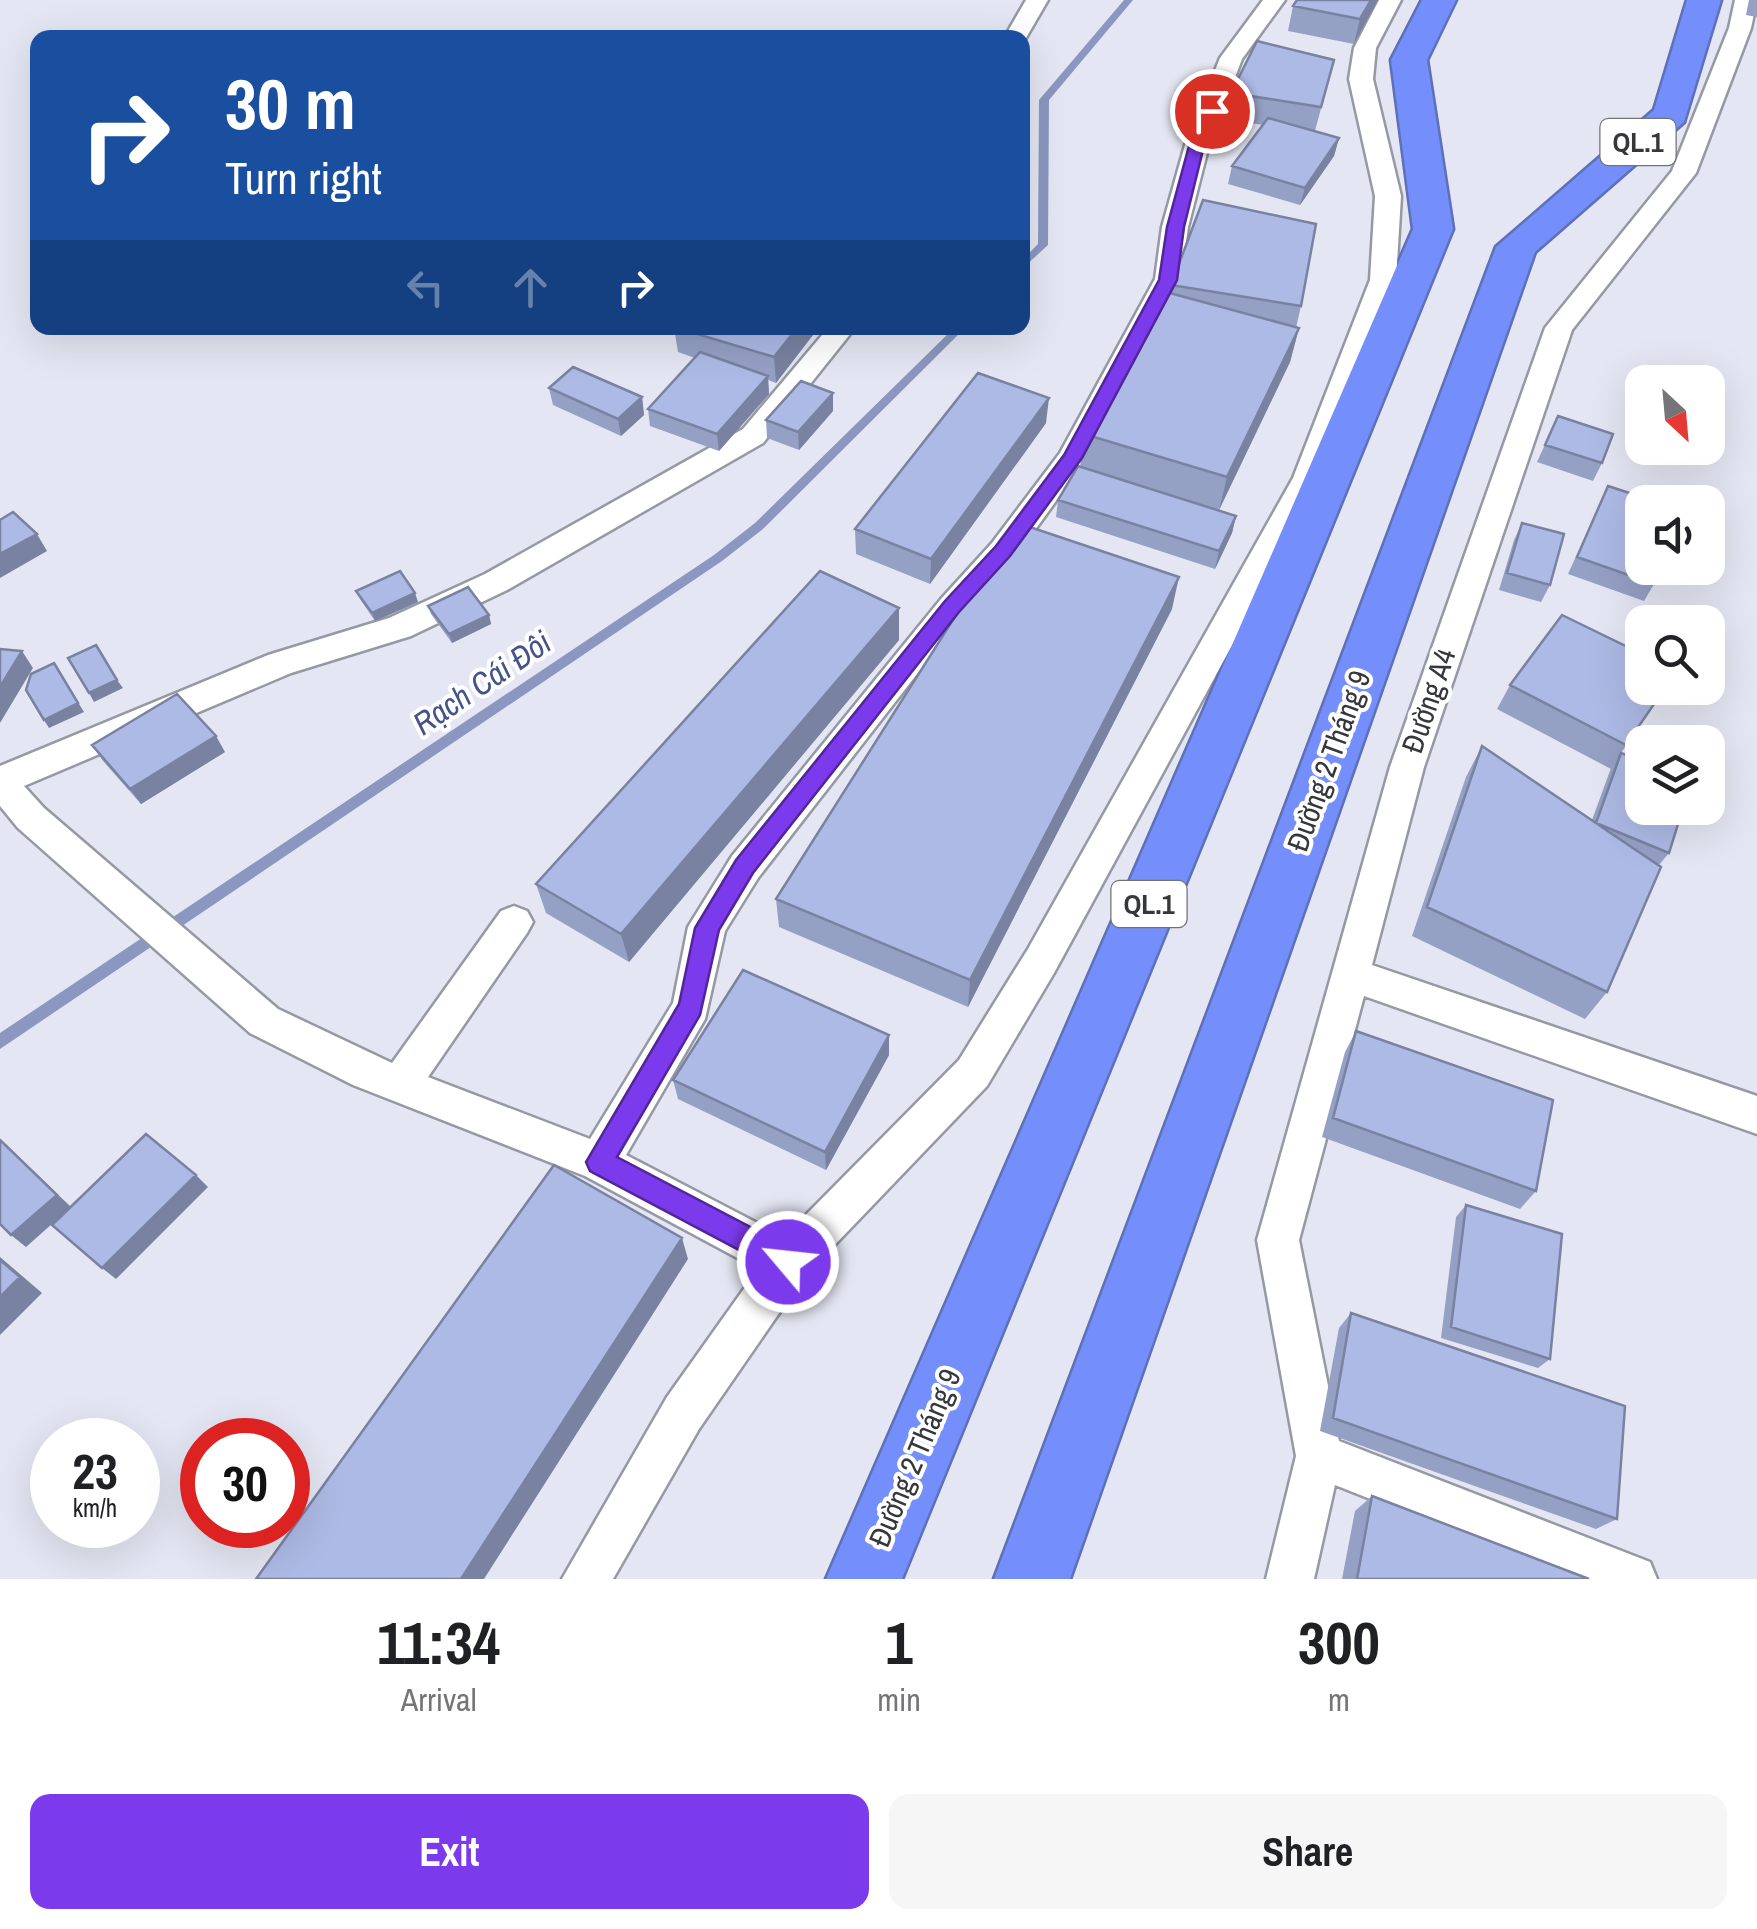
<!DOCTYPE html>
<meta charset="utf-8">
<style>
:root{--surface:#fff;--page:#f6f6f6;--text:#202124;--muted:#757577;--accent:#7c3aed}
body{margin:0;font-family:"Archivo Narrow",sans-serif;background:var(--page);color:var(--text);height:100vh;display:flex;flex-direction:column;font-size:38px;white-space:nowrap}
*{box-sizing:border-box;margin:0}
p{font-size:32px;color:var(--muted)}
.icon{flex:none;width:55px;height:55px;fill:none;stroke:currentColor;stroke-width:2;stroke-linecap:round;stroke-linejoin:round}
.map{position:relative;height:1579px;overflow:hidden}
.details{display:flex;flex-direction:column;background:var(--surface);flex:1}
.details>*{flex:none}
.hud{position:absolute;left:30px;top:30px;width:1000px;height:305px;border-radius:20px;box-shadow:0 10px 40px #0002;background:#1a4fa0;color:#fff;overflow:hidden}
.needle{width:65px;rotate:154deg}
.controls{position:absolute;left:1625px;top:365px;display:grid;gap:20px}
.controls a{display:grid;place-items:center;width:100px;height:100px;border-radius:20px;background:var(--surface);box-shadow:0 10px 40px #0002;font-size:50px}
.speed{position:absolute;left:30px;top:1418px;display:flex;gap:20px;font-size:50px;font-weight:700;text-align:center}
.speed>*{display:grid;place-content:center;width:130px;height:130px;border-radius:50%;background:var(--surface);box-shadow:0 10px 40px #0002;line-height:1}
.speed small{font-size:25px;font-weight:400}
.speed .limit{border:15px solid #d22;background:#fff;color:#111}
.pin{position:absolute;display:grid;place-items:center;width:85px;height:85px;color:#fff;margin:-42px;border:5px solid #fff;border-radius:50%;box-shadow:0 2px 10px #0007}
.me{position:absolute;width:110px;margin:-55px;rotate:298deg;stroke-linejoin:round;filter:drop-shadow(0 0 8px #0008)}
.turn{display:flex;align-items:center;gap:35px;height:210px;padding:0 30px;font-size:45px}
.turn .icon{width:130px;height:130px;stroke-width:2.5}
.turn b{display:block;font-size:70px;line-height:85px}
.lanes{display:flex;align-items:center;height:95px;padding:0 30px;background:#0003;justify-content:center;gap:50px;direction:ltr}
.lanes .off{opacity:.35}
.eta{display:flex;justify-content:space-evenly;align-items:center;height:170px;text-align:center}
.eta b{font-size:60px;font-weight:700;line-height:70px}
.cta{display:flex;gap:20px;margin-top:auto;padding:20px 30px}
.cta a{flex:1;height:115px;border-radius:20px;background:var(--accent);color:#fff;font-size:40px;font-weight:700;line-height:115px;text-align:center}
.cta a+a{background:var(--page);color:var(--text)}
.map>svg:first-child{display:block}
</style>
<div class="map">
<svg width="1757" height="1579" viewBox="0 0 1757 1579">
<rect width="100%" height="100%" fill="#e4e7f3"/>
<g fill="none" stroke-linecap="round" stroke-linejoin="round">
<path fill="#8b97c1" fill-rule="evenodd" d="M 1124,0 L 1133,0 L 1049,100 L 1048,245 L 1022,269 L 1022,260 L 1038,244 L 1039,100 Z
M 954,328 L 965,328 L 763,529 L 722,561 L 0,1049 L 0,1033 L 714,555 L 755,523 Z"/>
<g stroke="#9599a3" stroke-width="5">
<path id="street" d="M 1026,0 L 1048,0 L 1023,43 L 1022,38 L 1004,38 Z
M 1263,0 L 1285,0 L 1242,59 L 1209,145 L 1188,227 L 1181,279 L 1087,458 L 1014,559 L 963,615 L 758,878 L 725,931 L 705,1019 L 626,1155 L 784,1237 L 959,1060 L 1028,949 L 1293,478 L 1370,280 L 1375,196 L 1349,79 L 1354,48 L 1379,0 L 1401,0 L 1376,48 L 1373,79 L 1401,196 L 1396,280 L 1323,478 L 1054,973 L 987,1086 L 804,1277 L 699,1429 L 613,1579 L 562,1579 L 667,1397 L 758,1269 L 585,1176 L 353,1085 L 250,1033 L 18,828 L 0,806 L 0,766 L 268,655 L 389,618 L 485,574 L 743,429 L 828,328 L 855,328 L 763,443 L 507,590 L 411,636 L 291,673 L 24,786 L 44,808 L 278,1009 L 392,1063 L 501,911 L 514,906 L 527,911 L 533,922 L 527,933 L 428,1077 L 590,1139 L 673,1003 L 688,927 L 732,856 L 941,599 L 992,543 L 1060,453 L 1155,279 L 1162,227 L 1185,145 L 1220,58 Z
M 1735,0 L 1757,0 L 1751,28 L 1696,173 L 1572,330 L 1424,767 L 1372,965 L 1757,1096 L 1757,1134 L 1364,996 L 1299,1240 L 1339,1441 L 1650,1562 L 1657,1579 L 1572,1579 L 1335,1485 L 1314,1579 L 1266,1579 L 1296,1456 L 1257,1240 L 1390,767 L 1545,328 L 1672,171 L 1729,28 Z"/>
</g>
<g stroke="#5e70b8" stroke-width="5">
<path id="highway" d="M 1422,0 L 1456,0 L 1427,60 L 1453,229 L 902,1579 L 826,1579 L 1413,229 L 1391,60 Z
M 1687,0 L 1721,0 L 1684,122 L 1535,252 L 1070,1579 L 994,1579 L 1496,247 L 1654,110 Z"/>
</g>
<use href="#street" fill="#fff" fill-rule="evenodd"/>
<use href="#highway" fill="#748efb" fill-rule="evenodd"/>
</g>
<path fill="#95a0c5" d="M 1297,0 L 1378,0 L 1354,44 L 1288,31 L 1293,6 Z
M 1749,0 L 1757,0 L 1757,17 L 1746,15 Z
M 1334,60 L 1315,131 L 1339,138 L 1334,156 L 1300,205 L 1228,184 L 1232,166 L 1263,125 L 1226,119 L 1231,93 Z
M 1171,285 L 1301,306 L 1296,328 L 1299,328 L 1290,362 L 1219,510 L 1236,516 L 1232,533 L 1215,569 L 1056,517 L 1058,500 L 1080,467 L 1084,434 L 1170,293 Z
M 674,328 L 816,328 L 816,331 L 776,383 L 768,380 L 769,394 L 719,451 L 650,426 L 648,409 L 695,358 L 678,352 Z
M 549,388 L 642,397 L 644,415 L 621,436 L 553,405 Z
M 833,393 L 833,411 L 799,450 L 767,438 L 766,420 Z
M 1558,416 L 1602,463 L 1593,481 L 1537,462 Z
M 1046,423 L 930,584 L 856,554 L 855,529 Z
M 1608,486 L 1654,584 L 1644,601 L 1568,574 Z
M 1522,523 L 1550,585 L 1541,602 L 1499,590 L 1514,540 Z
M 356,591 L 418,602 L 375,621 L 360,599 Z
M 428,606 L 489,615 L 491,624 L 452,643 L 431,614 Z
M 1172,609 L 968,1007 L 779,927 L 776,899 Z
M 899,640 L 629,962 L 546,913 L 536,884 Z
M 1510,685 L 1665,688 L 1621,753 L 1669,853 L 1659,865 L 1607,992 L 1585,1019 L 1412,936 L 1466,777 L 1482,746 L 1592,820 L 1611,768 L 1611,769 L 1497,709 Z
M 92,745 L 225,752 L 141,804 L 103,761 Z
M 1356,1031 L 1536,1191 L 1520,1209 L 1322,1137 L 1345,1052 Z
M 889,1035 L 889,1055 L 826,1170 L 678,1099 L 673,1080 Z
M 1466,1205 L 1550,1359 L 1538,1368 L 1441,1338 L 1456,1217 Z
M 1351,1313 L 1617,1519 L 1596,1529 L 1320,1431 L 1339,1328 Z
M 1372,1496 L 1589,1579 L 1342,1579 L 1355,1511 Z"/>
<path fill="#7982a0" d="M 1371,0 L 1378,0 L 1354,44 L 1360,19 Z
M 1339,138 L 1334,156 L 1300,205 L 1305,188 Z
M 797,328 L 816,328 L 816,331 L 776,383 L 774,357 Z
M 1299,328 L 1290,362 L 1219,510 L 1227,477 Z
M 768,376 L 769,394 L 719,451 L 717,434 Z
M 833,393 L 833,411 L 799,450 L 798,432 Z
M 642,397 L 644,415 L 621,436 L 618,419 Z
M 1049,398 L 1046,423 L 930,584 L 931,559 Z
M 1236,516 L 1232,533 L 1215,569 L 1219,551 Z
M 37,534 L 47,551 L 0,578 L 0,554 Z
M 1179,577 L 1172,609 L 968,1007 L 970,980 Z
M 415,593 L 418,602 L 375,621 L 372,613 Z
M 899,608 L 899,640 L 629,962 L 621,934 Z
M 489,615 L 491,624 L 452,643 L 449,634 Z
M 22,651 L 33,668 L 0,723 L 0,687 Z
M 54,663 L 84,712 L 49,728 L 44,720 Z
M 117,680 L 123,688 L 94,702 L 89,693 Z
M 216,736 L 225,752 L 141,804 L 130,789 Z
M 889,1035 L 889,1055 L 826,1170 L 825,1152 Z
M 0,1139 L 71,1207 L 26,1247 L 11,1235 Z
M 196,1175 L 208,1187 L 116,1279 L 102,1268 Z
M 682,1238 L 688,1259 L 484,1579 L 461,1579 Z
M 0,1257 L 42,1293 L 0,1335 Z"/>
<path fill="#adbae5" stroke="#7982a0" stroke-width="2.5" d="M 1297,0 L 1371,0 L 1360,19 L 1293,6 Z
M 1257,41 L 1334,60 L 1321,107 L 1231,93 Z
M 1268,118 L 1339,138 L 1305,188 L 1232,166 Z
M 1203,200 L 1316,224 L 1301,306 L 1171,285 Z
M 1166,292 L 1299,328 L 1227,477 L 1084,434 Z
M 677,328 L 797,328 L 774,357 Z
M 700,352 L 768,376 L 717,434 L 648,409 Z
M 573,367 L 642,397 L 618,419 L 549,388 Z
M 978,373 L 1049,398 L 931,559 L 855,529 Z
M 801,381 L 833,393 L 798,432 L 766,420 Z
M 1558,416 L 1613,434 L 1602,463 L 1545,445 Z
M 1078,466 L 1236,516 L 1219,551 L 1058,500 Z
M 1608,486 L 1657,502 L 1642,502 L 1642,568 L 1660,568 L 1654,584 L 1577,557 Z
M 13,512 L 37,534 L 0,554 L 0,520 Z
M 1015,522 L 1179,577 L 970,980 L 776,899 Z
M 1522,523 L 1564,534 L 1550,585 L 1507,573 Z
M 400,571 L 415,593 L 372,613 L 356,591 Z
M 820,571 L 899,608 L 621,934 L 536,884 Z
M 468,587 L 489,615 L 449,634 L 428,606 Z
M 1562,615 L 1642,654 L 1642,688 L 1665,688 L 1626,745 L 1510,685 Z
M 96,645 L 117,680 L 89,693 L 68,658 Z
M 0,649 L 22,651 L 0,687 Z
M 54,663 L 78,703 L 44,720 L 26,690 L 31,674 Z
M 177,694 L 216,736 L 130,789 L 92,745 Z
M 1482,746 L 1661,867 L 1607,992 L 1427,907 Z
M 1621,753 L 1642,761 L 1642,808 L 1683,808 L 1669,853 L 1596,823 Z
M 743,970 L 889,1035 L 825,1152 L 673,1080 Z
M 1356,1031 L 1553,1100 L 1536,1191 L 1333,1118 Z
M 146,1134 L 196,1175 L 102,1268 L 52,1225 Z
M 0,1140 L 57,1195 L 11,1235 L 0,1224 Z
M 554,1165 L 682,1238 L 461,1579 L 256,1579 Z
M 1466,1205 L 1562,1234 L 1550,1359 L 1451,1327 Z
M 0,1260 L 20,1277 L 0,1297 Z
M 1351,1313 L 1625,1406 L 1617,1519 L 1333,1418 Z
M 1372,1496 L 1589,1579 L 1357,1579 Z"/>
<path fill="#7c3aed" stroke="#51269a" stroke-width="2.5" d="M 1206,107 L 1219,111 L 1204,146 L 1184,227 L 1177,280 L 1082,458 L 1010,556 L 959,612 L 753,873 L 719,930 L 700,1015 L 617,1157 L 798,1252 L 802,1262 L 798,1272 L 788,1276 L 590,1171 L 586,1162 L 679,1004 L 695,928 L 736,860 L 945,601 L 996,546 L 1064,455 L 1159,280 L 1167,227 L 1189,146 Z"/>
<g text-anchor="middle" stroke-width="8" stroke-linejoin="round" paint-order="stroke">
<g fill="#fff" stroke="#727376" stroke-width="2.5">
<rect x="1600.5" y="119" width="75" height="46" rx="8"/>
<rect x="1111.5" y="881" width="75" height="46" rx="8"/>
</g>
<g font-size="28" font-weight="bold" fill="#35373b">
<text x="1638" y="152">QL.1</text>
<text x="1149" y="914">QL.1</text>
</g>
<g font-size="30" fill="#35373b" stroke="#fff">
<text transform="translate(1429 701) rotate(-71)" y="10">Đường A4</text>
<text transform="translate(1329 761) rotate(-70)" y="10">Đường 2 Tháng 9</text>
<text transform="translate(915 1458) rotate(-67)" y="10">Đường 2 Tháng 9</text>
</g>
<g font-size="32" font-style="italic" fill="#45538b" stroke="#fff">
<text transform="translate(482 683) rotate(-34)" y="11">Rạch Cái Đôi</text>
</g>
</g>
</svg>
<div class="controls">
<a><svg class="needle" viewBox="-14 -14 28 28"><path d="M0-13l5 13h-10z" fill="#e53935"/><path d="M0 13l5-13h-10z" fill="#757577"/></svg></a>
<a><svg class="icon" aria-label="sound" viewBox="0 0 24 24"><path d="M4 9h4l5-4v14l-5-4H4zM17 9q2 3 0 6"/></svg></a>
<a><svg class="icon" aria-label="search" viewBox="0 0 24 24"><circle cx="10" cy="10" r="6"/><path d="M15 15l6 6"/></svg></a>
<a><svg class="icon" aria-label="layers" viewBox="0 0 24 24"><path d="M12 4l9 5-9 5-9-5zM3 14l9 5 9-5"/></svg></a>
</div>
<div class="speed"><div>23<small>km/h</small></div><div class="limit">30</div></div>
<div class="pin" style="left:1212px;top:111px;background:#d93025"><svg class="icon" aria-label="arrive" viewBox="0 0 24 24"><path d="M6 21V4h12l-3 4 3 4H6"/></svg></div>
<svg class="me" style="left:788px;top:1262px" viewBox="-20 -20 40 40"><circle r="17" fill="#7c3aed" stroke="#fff" stroke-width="3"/><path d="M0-11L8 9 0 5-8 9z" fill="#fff"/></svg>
<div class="hud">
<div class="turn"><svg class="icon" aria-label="right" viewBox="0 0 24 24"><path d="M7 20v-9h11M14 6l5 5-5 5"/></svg><div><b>30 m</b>Turn right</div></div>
<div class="lanes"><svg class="icon off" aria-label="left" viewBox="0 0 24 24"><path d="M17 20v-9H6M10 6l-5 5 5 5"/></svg><svg class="icon off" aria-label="ahead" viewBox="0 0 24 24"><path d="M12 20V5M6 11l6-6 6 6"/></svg><svg class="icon" aria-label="right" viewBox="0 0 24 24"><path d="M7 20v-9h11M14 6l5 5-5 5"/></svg></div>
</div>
</div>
<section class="details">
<div class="eta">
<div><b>11:34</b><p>Arrival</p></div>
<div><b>1</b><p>min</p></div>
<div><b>300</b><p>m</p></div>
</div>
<div class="cta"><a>Exit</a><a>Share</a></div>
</section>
